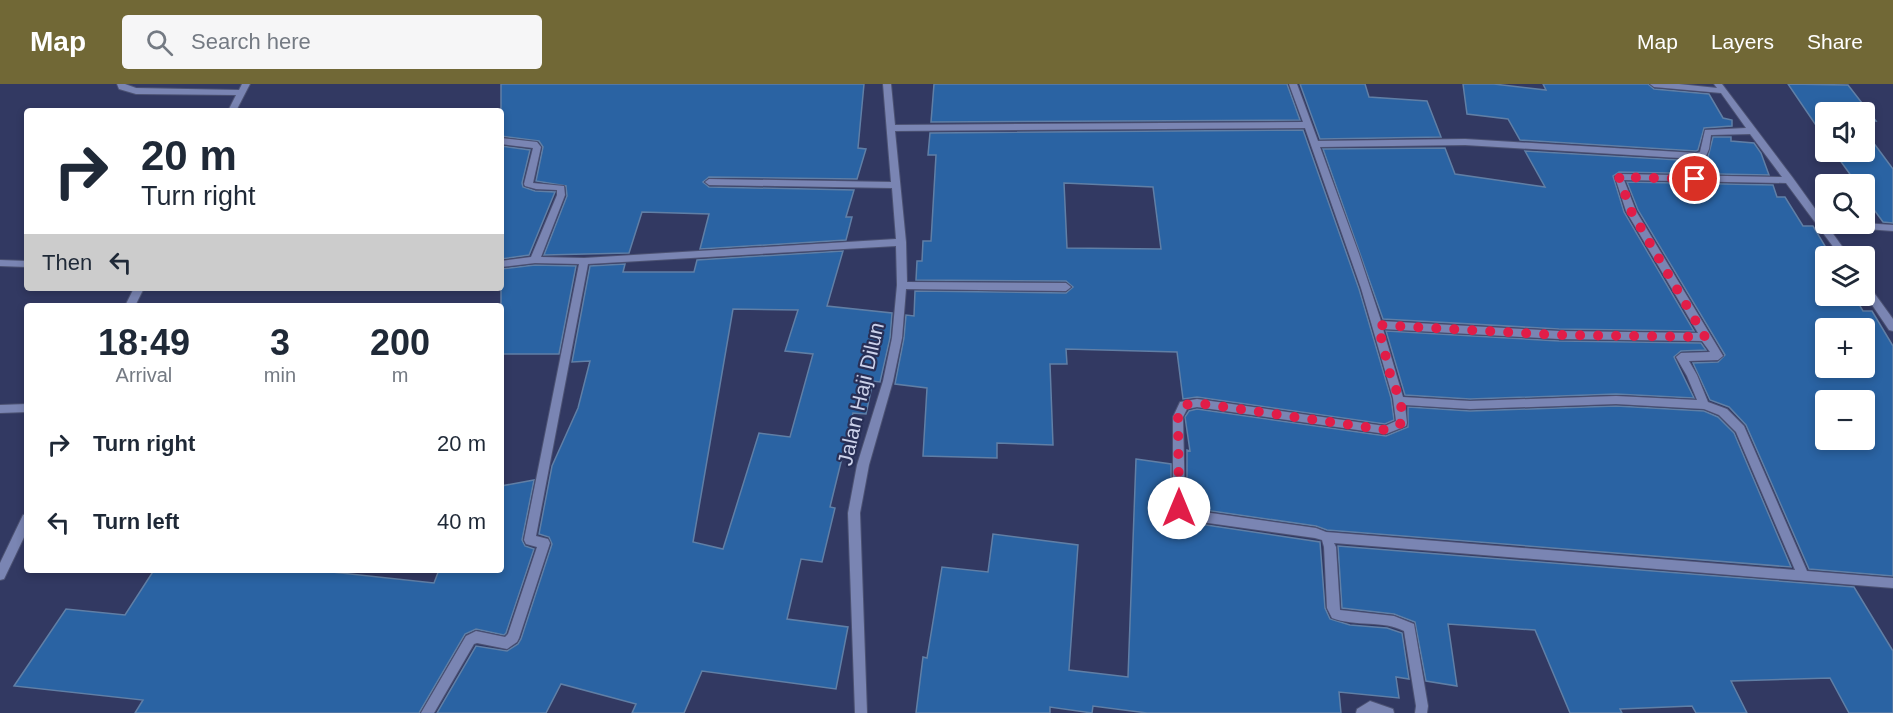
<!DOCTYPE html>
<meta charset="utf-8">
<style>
:root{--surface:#fff;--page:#f6f6f7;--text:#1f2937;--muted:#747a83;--accent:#716836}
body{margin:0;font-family:Helvetica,sans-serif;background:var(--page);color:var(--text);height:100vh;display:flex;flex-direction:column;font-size:22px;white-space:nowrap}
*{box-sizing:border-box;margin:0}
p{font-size:20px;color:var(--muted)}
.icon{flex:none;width:33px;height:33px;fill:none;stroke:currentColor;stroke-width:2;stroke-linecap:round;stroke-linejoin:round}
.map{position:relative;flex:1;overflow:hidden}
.side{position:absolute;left:24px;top:219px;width:480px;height:270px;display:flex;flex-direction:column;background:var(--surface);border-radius:6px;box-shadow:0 3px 9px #0003}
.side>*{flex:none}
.banner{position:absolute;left:24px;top:24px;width:480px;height:183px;border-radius:6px;box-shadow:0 3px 9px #0003;background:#fff;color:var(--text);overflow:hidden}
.tools{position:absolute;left:1815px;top:18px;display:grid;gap:12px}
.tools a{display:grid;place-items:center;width:60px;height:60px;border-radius:6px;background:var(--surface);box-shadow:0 3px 9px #0003;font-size:30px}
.pin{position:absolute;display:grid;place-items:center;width:51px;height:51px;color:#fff;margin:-26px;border:3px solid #fff;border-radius:50%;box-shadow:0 2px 6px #0007}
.me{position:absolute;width:66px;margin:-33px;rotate:0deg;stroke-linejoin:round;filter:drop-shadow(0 0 4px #0008)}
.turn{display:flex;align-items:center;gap:21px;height:126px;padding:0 18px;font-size:27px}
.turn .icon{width:78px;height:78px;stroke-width:2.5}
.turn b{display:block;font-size:42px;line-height:51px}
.then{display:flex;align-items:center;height:57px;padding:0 18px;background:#0003;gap:12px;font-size:22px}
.eta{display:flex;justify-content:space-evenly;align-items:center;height:102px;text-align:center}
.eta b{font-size:36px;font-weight:700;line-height:42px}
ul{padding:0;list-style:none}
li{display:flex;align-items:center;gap:18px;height:78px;padding:0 18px}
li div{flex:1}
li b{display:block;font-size:22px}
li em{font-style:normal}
header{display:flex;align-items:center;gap:36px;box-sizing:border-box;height:84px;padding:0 30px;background:var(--accent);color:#fff}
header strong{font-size:28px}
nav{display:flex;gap:33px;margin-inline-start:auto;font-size:21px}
.search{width:420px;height:54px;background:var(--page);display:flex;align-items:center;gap:15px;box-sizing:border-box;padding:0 21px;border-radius:6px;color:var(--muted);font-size:22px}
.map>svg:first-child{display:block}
</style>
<header>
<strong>Map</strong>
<div class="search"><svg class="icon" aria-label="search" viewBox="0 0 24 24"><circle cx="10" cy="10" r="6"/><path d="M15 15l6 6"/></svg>Search here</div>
<nav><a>Map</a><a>Layers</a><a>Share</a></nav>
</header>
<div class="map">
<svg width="1893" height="629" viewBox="0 0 1893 629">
<rect width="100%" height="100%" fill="#323962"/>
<path fill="#2a63a3" stroke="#607fa6" stroke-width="1.5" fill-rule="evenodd" d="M 501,0 L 864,0 L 858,64 L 866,65 L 857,95 L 709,93 L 703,98 L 709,103 L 854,106 L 846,133 L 852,133 L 846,156 L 700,165 L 709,130 L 642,128 L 629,169 L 544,171 L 567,112 L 566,102 L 536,97 L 543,63 L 539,57 L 501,52 Z
M 934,0 L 1287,0 L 1300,36 L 931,38 Z
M 1300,0 L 1365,0 L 1369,13 L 1427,17 L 1441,53 L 1320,55 Z
M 1463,0 L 1494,0 L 1546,6 L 1543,0 L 1648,0 L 1654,5 L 1709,10 L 1723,34 L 1732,36 L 1732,42 L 1704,44 L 1698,66 L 1696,67 L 1520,56 L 1508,35 L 1467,30 Z
M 1788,0 L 1848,1 L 1876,37 L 1864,37 L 1864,28 L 1826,28 L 1826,56 Z
M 1303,46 L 1359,205 L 1391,314 L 1394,336 L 1385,340 L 1197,313 L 1183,315 L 1177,268 L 1066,265 L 1067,280 L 1050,280 L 1053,361 L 997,359 L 997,374 L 923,372 L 927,304 L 895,300 L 904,254 L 906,231 L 914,232 L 915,207 L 1066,209 L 1073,203 L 1066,197 L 916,196 L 917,177 L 922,177 L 923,157 L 931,157 L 936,71 L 928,71 L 930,49 ZM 1064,99 L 1153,103 L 1161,165 L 1067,164 Z
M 1864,46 L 1893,85 L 1893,139 L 1883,138 L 1864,112 L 1864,100 L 1857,100 L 1834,68 L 1864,68 Z
M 1713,53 L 1731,53 L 1731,57 L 1754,59 L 1761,69 L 1769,91 L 1619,88 L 1613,92 L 1624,128 L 1694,247 L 1559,245 L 1383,235 L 1323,65 L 1445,64 L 1455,90 L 1545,103 L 1525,67 L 1696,77 L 1708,73 Z
M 501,62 L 530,66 L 522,99 L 523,103 L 535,107 L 555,108 L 529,171 L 501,175 Z
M 1627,98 L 1773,101 L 1777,113 L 1785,113 L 1803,142 L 1813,142 L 1831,172 L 1826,172 L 1826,212 L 1854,212 L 1863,227 L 1872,227 L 1893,262 L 1893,492 L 1809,485 L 1746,341 L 1729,323 L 1710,316 L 1693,279 L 1718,278 L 1725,271 L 1638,126 ZM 1826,244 L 1864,244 L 1864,284 L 1826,284 ZM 1826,316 L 1864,316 L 1864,356 L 1826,356 Z
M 843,167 L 827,222 L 892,229 L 890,254 L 880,298 L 873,297 L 866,330 L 853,329 L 830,423 L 835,424 L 822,478 L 801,475 L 787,535 L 848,543 L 836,605 L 702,587 L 684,629 L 632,629 L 636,620 L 561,600 L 546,629 L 437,629 L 476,562 L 507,567 L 518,560 L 521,555 L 552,460 L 549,453 L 539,450 L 552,382 L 578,324 L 590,277 L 572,278 L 590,182 L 625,180 L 623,188 L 694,188 L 697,176 ZM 733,225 L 798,226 L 785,267 L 813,270 L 790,353 L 759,349 L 723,465 L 693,458 Z
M 535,181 L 576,182 L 559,270 L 501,270 L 501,185 Z
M 1386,247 L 1559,257 L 1701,259 L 1706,266 L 1681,267 L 1674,273 L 1694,314 L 1616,310 L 1470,315 L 1405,311 Z
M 1616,322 L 1704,327 L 1718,333 L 1734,349 L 1791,483 L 1327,446 L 1316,442 L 1191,424 L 1187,421 L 1187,366 L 1190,367 L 1185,333 L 1189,327 L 1197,325 L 1386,352 L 1408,343 L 1408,323 L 1470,327 Z
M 1136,375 L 1171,380 L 1171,424 L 1186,438 L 1320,458 L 1325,524 L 1330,535 L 1350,541 L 1387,544 L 1402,549 L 1409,595 L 1396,593 L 1399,614 L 1339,608 L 1341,629 L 1147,629 L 1093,622 L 1092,629 L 1050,623 L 1050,629 L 916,629 L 923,573 L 927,574 L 942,483 L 988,488 L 993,450 L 1078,461 L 1069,586 L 1128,593 Z
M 534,396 L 522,456 L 525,462 L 534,465 L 506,549 L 504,551 L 476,545 L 465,550 L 419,629 L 135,629 L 143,616 L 14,602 L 66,525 L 125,531 L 154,486 L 313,486 L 434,499 L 439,486 L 501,486 L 501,402 Z
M 1338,462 L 1854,503 L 1893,567 L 1893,629 L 1849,629 L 1830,594 L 1731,597 L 1747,629 L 1696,629 L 1692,622 L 1620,625 L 1622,629 L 1570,629 L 1535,546 L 1448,540 L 1457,602 L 1426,597 L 1415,538 L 1394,530 L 1342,524 Z"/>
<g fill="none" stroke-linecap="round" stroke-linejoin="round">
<g stroke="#4c5273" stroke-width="2">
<path id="minor" d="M 117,0 L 125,0 L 136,4 L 239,6 L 242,0 L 250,0 L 236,27 L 228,27 L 236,11 L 136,10 L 119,5 Z
M 883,0 L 891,0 L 895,41 L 1303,38 L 1289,0 L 1297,0 L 1318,57 L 1465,55 L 1696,69 L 1700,68 L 1705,46 L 1746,44 L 1721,9 L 1654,3 L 1650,0 L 1679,0 L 1717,4 L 1714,0 L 1722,0 L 1793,94 L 1849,172 L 1840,172 L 1786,99 L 1624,96 L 1636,127 L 1723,272 L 1718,276 L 1689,277 L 1697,291 L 1708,318 L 1727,325 L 1744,342 L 1807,487 L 1893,494 L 1893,504 L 1334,459 L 1336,463 L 1340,526 L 1394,532 L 1414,540 L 1428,622 L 1427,629 L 1415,629 L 1416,622 L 1404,547 C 1384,536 1355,543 1332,534 L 1327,524 L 1324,463 L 1322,456 L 1315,454 L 1187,436 L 1183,434 L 1173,424 L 1173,333 L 1180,318 L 1197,315 L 1385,342 L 1396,337 L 1393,314 L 1361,204 L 1305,44 L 895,47 L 906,158 L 907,198 L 1066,199 L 1071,203 L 1066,207 L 906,205 L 902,254 L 893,297 L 869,381 L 860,429 L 867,629 L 855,629 L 848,429 L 857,381 L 883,297 L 892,254 L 897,201 L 896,162 L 588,180 L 536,452 L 548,455 L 550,459 L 519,554 L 517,558 L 507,565 L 477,559 L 474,560 L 434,629 L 421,629 L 466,552 L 476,547 L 505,553 L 508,550 L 537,463 L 526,460 L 524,456 L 579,180 L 535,179 L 501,183 L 501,177 L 531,173 L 557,111 L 557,106 L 536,105 L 525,102 L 524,100 L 533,64 L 501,60 L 501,54 L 537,58 L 541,63 L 533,99 L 564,102 L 565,111 L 541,173 L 584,174 L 896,155 L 892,104 L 709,101 L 705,98 L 709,95 L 891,98 ZM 1750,50 L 1782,93 L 1619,90 L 1615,93 L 1626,127 L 1698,249 L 1559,247 L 1381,237 L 1359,170 L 1320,63 L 1465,61 L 1696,75 L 1706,72 L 1709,65 L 1711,51 ZM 1383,245 L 1559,255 L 1702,257 L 1710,268 L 1681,269 L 1676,273 L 1687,292 L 1697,316 L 1616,312 L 1470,317 L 1403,313 ZM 1616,320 L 1704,325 L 1719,331 L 1736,348 L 1795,486 L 1326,448 L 1316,444 L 1190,426 L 1185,422 L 1183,333 L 1187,325 L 1197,323 L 1386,350 L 1406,342 L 1407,339 L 1405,321 L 1470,325 Z
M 1864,139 L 1893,141 L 1893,147 L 1839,143 L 1834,140 Z
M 0,176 L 27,177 L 27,183 L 0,182 Z
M 1864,198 L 1867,199 L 1893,235 L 1893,247 L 1889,246 L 1864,209 Z
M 134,204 L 144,204 L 135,222 L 125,222 Z
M 27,320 L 27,328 L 0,329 L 0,321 Z
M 27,430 L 27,447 L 4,495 L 0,496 L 0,479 L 23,431 Z
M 1370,617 L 1393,625 L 1394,629 L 1356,629 L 1357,625 Z"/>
</g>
<use href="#minor" fill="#7a85b3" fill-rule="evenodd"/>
</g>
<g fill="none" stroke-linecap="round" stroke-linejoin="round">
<path stroke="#e11d48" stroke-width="10" stroke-dasharray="0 18" d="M 1179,424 L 1178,333 L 1184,321 L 1197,319 L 1386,346 L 1402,339 L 1401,317 L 1391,294 L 1378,241 L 1559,251 L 1705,253 L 1631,127 L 1619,93 L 1695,95"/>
</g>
<g text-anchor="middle" stroke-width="4.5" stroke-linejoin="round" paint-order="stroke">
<g font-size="21" fill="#ccd2eb" stroke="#282f56">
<text transform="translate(861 310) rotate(-77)" y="7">Jalan Haji Dilun</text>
</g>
</g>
</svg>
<div class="tools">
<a><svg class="icon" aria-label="sound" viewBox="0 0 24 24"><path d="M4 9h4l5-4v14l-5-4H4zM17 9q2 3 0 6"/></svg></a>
<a><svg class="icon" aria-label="search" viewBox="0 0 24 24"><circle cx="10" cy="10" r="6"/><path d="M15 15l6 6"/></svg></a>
<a><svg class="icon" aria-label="layers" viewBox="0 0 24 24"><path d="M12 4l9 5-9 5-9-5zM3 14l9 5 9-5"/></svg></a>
<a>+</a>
<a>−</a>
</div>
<div class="pin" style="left:1695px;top:95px;background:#d93025"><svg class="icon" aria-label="arrive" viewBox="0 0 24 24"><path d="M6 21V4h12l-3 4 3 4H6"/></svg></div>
<svg class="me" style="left:1179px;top:424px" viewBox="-20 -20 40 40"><circle r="19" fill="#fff"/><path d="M0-13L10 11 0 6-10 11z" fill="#e11d48"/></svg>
<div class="banner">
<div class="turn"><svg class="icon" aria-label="right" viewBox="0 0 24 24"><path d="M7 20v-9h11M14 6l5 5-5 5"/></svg><div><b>20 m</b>Turn right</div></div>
<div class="then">Then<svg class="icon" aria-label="left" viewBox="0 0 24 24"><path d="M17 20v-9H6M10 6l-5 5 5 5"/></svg></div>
</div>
<section class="side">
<div class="eta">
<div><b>18:49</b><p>Arrival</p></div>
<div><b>3</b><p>min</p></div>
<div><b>200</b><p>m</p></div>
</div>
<ul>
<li><svg class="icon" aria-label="right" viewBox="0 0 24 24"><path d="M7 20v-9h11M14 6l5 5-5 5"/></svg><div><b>Turn right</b></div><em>20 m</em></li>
<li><svg class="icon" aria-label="left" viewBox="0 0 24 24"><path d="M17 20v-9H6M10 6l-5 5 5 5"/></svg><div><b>Turn left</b></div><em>40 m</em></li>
</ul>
</section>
</div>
